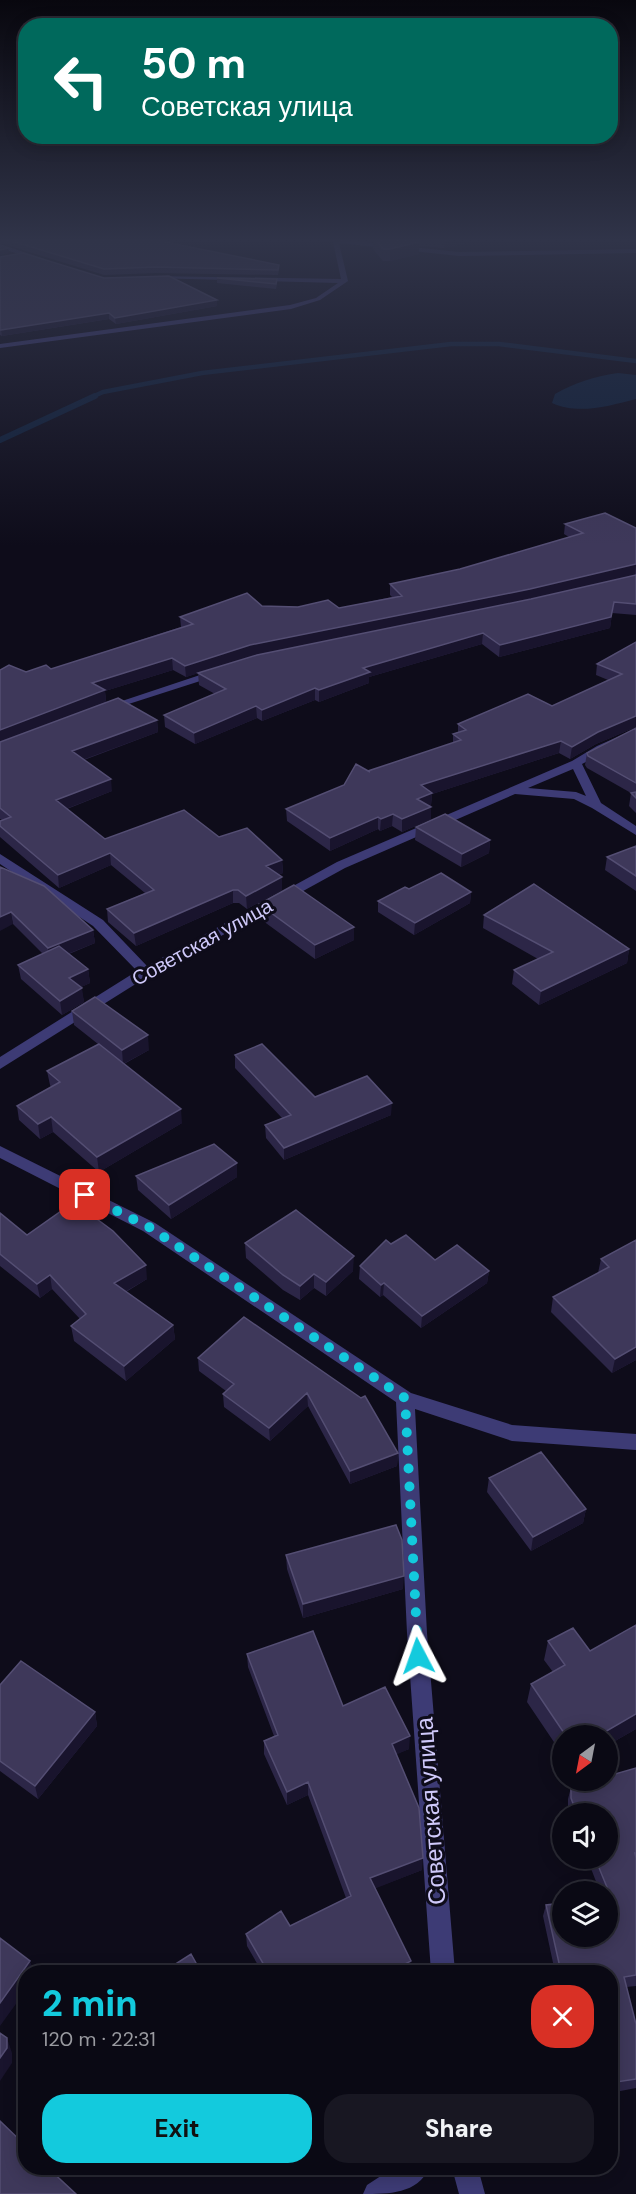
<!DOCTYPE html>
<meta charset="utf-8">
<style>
:root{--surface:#0a0914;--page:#181722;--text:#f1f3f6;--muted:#999aa0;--line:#2a2a34;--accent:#13cadd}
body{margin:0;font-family:"DM Sans",sans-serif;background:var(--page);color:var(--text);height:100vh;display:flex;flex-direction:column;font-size:22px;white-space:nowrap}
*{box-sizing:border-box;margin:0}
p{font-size:20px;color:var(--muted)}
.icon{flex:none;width:33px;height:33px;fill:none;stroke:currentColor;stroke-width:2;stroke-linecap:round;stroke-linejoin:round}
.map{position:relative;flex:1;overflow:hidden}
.panel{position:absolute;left:18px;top:1965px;width:600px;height:210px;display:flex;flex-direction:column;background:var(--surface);border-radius:24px;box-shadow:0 3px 15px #0003,0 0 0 2px var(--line)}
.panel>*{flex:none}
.guide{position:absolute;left:18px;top:18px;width:600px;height:126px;border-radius:24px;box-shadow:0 3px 15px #0003,0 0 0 2px var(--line);background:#00695c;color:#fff;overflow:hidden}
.needle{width:39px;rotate:212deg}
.buttons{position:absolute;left:552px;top:1725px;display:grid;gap:12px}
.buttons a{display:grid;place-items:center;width:66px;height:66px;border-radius:50%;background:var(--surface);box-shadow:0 3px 15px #0003,0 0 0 2px var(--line);font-size:30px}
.pin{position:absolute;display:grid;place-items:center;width:51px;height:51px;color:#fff;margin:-26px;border-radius:12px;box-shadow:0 3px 9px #0006}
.me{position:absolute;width:66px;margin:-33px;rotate:356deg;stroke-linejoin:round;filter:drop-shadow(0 0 4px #0008)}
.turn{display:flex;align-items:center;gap:21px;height:126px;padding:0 24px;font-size:27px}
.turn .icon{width:78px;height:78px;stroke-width:2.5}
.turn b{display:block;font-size:42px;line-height:51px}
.round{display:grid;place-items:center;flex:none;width:63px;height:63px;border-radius:24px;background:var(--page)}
.overview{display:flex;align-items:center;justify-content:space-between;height:102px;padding:0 24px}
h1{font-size:36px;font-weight:800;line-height:45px;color:var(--accent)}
.cta{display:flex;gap:12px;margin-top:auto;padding:12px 24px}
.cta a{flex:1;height:69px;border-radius:24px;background:var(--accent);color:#111;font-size:24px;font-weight:800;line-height:69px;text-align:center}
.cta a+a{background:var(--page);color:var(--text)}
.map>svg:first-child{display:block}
</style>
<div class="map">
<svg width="636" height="2194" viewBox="0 0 636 2194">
<rect width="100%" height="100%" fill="#0e0c1a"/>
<path fill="#0f203b" d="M 618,373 L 636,375 L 636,399 C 609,406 578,415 552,403 L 555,394 C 574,383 596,376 618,373 Z"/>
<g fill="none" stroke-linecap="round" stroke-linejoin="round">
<path stroke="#0f203b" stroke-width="4.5" d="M 92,397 L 103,392 L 202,373 L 451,344 L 499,344 L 636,361"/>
<path stroke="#0f203b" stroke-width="6" d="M 0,440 L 95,396"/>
<path fill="#3d3b75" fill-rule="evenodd" d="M 315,239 L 336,239 L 459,252 L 636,249 L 636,253 L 459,256 L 339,243 L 348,281 L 320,300 L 291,309 L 0,348 L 0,344 L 290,305 L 316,298 L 338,283 L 150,278 L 153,276 L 341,279 L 333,242 Z
M 0,244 L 44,259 L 45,260 L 40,261 L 0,248 Z
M 218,669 L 223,672 L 222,674 L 110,710 L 106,711 L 101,708 Z
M 636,729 L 636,736 L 582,764 L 601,803 L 636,826 L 636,835 L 592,808 L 574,799 L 515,794 L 345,868 L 150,975 L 0,1069 L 0,1057 L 137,971 L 93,926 L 0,864 L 0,854 L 103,920 L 147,966 L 337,862 L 572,761 L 597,746 ZM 573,769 L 586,796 L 576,792 L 528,788 Z
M 0,1146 L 155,1223 L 411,1393 L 512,1425 L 636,1434 L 636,1450 L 512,1441 L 415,1409 L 427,1633 L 455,1972 L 431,1972 L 407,1633 L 396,1402 L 143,1231 L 0,1158 Z
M 393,2168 L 429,2168 C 418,2194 388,2194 363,2194 L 367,2185 Z
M 452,2168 L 478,2168 L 485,2194 L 459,2194 Z"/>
</g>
<path fill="#2c2647" d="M 0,239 L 166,239 L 166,242 L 279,265 L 279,270 L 278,275 L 156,273 L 104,275 L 0,243 Z
M 364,239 L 483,239 L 444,248 L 419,246 L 419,254 L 390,261 L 383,261 L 373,249 L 373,241 Z
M 0,257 L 104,278 L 217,306 L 116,324 L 109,319 L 2,336 L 0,335 Z
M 217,278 L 277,279 L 277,284 L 276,289 L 217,283 Z
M 565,524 L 636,528 L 636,615 L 612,613 L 610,628 L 499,657 L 482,644 L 369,677 L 369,683 L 319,702 L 315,700 L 262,721 L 257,718 L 195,744 L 165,727 L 164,715 L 215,694 L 199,685 L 198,673 L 186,677 L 173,670 L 105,691 L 106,702 L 157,720 L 158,732 L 84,760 L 112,791 L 67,809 L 105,839 L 219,837 L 282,860 L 283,873 L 278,875 L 282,890 L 247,909 L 239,903 L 233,903 L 136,946 L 108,922 L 107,909 L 145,893 L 111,865 L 59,888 L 0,837 L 0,821 L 2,820 L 0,819 L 0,670 L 26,672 L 51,669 L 181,627 L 180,617 L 262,606 L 339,608 L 392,597 L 390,595 L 390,584 L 460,569 L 569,537 L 564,534 Z
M 636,642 L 636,727 L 596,744 L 570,759 L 559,753 L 432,794 L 431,805 L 430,806 L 431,819 L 402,832 L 392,826 L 380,831 L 378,829 L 330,851 L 287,821 L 286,809 L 344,785 L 368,771 L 453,743 L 453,734 L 458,732 L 458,724 L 552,706 L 608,680 L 596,675 L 597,664 Z
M 636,728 L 636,813 L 629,806 L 631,793 L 587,768 L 585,765 L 587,753 Z
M 416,827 L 490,840 L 489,853 L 461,867 L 415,840 Z
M 636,846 L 636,891 L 605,870 L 607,857 Z
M 0,867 L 93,930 L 95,943 L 69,954 L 88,969 L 90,983 L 81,987 L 84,1002 L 62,1015 L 21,979 L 18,965 L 43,954 L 13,924 Z
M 471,892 L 470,903 L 414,935 L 378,912 L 378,901 Z
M 259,904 L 354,940 L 315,959 L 259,918 Z
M 484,915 L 629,949 L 627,963 L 539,1005 L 512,984 L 514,970 L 538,959 L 483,928 Z
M 72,1011 L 149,1050 L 124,1064 L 182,1123 L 99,1172 L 53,1132 L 40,1139 L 19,1120 L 17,1106 L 51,1087 L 50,1085 L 47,1071 L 98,1044 L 74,1025 Z
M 235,1055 L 315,1097 L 391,1115 L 284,1160 L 266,1138 L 265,1125 L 282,1118 L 235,1068 Z
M 237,1163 L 237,1177 L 171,1219 L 138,1190 L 136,1176 Z
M 0,1213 L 27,1235 L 147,1279 L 126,1292 L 173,1325 L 175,1339 L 126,1381 L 74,1341 L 71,1326 L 80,1319 L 52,1289 L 40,1298 L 0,1266 Z
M 636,1240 L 636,1360 L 612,1373 L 551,1312 L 553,1297 L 598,1273 L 601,1259 Z
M 245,1243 L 353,1271 L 326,1296 L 314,1288 L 300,1300 L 283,1290 L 246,1258 Z
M 391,1244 L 435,1260 L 489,1271 L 487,1283 L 421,1328 L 383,1295 L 380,1297 L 359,1279 L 360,1266 Z
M 244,1317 L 398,1453 L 397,1466 L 350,1484 L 308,1406 L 270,1441 L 224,1407 L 223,1394 L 226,1391 L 199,1371 L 198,1358 Z
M 489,1478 L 586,1509 L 583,1523 L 531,1551 L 487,1492 Z
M 286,1555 L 403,1589 L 303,1618 L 287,1569 Z
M 636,1625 L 636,1729 L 608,1745 L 608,1736 L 562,1736 L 562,1754 L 527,1702 L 531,1684 L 553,1672 L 544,1660 L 548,1641 L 590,1651 Z
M 247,1654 L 343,1706 L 409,1749 L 396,1754 L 422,1870 L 375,1888 L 410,1972 L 262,1972 L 247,1946 L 246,1934 L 290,1926 L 346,1898 L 308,1795 L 287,1805 L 264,1754 L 264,1741 L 274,1736 L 248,1667 Z
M 0,1685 L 95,1712 L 97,1726 L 38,1799 L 0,1771 Z
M 636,1768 L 636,1986 L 626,1987 L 636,2024 L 636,2088 L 610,2093 L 610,1972 L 555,1972 L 543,1916 L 546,1905 L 608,1936 L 608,1892 L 600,1892 L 587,1858 L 608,1858 L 608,1814 L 569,1814 L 568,1811 L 568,1799 L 571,1787 Z"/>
<path fill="#19142d" d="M 450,239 L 483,239 L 444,248 L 445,240 Z
M 419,242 L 419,254 L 390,261 L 390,249 Z
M 8,248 L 9,253 L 0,255 L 0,250 Z
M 217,300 L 217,306 L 116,324 L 115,318 Z
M 109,313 L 109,319 L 2,336 L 1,330 Z
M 636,564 L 635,575 L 529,600 L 251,657 L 186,677 L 185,666 L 250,645 Z
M 614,602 L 610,628 L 499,657 L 500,645 Z
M 483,633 L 482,644 L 369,677 L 369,683 L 319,702 L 319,690 L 363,668 Z
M 172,658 L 173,670 L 105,691 L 106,702 L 0,743 L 0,730 L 92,683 Z
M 315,688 L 315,700 L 262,721 L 262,710 Z
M 256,706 L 257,718 L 195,744 L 194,733 Z
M 636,716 L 636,727 L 596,744 L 570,759 L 572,747 L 598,732 Z
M 157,720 L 158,732 L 74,763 L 72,751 Z
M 561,741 L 559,753 L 432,794 L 431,805 L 416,811 L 417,799 L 421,785 Z
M 111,779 L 112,791 L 58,812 L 56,800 Z
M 431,807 L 431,819 L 402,832 L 402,819 Z
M 393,814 L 392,826 L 380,831 L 381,819 Z
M 378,817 L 378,829 L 330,851 L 330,838 Z
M 490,840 L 489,853 L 461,867 L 462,854 Z
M 110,853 L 111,865 L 59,888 L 58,875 Z
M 282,860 L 283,873 L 266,879 L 266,866 Z
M 282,877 L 282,890 L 247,909 L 246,896 Z
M 233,890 L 233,903 L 136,946 L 134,933 Z
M 471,892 L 470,903 L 414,935 L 415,923 Z
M 11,912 L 13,924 L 0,931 L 0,917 Z
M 354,927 L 354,940 L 315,959 L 315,945 Z
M 93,930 L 95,943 L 50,961 L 48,948 Z
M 629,949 L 627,963 L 539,1005 L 541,991 Z
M 88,969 L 90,983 L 71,992 L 69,978 Z
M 82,988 L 84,1002 L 62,1015 L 60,1001 Z
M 148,1035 L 149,1050 L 123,1064 L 122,1050 Z
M 392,1103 L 391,1115 L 284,1160 L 284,1148 Z
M 181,1109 L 182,1123 L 99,1172 L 97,1157 Z
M 51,1117 L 53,1132 L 40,1139 L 38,1124 Z
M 237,1163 L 237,1177 L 171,1219 L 169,1205 Z
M 354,1256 L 353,1271 L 326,1296 L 326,1282 Z
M 146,1265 L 147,1279 L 116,1297 L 114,1283 Z
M 489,1271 L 487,1283 L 421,1328 L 422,1316 Z
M 314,1274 L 314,1288 L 300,1300 L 300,1286 Z
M 50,1275 L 52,1289 L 40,1298 L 37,1284 Z
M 384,1283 L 383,1295 L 380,1297 L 381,1285 Z
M 173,1325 L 175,1339 L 126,1381 L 124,1366 Z
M 636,1347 L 636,1360 L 612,1373 L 615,1359 Z
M 307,1393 L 308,1406 L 270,1441 L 269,1428 Z
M 398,1453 L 397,1466 L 350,1484 L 350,1471 Z
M 586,1509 L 583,1523 L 531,1551 L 533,1537 Z
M 404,1576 L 403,1589 L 303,1618 L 303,1604 Z
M 95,1712 L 97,1726 L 38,1799 L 35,1786 Z
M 636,1714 L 636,1729 L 608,1745 L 608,1736 L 598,1736 Z
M 410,1736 L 409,1749 L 391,1757 L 392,1744 Z
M 308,1782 L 308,1795 L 287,1805 L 287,1792 Z
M 423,1858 L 422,1870 L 369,1891 L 370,1878 Z
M 30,1961 L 34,1972 L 26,1972 L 26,1990 L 0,2026 L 0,2003 Z
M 411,1961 L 410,1972 L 390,1972 Z
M 7,2038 L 12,2053 L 12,2063 L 0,2081 L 0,2058 Z
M 252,2168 L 260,2168 L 252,2173 Z"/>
<path fill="#3e385a" stroke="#544e73" stroke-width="1.5" d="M 5,239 L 165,239 L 165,242 L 279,265 L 278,270 L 156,267 L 104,269 Z
M 374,239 L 388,239 L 419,242 L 390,249 L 383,249 Z
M 432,239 L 450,239 L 445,240 Z
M 0,245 L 8,248 L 0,250 Z
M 23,253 L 104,278 L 169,276 L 217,300 L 115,318 L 109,313 L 1,330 L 0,330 L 0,257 Z
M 217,278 L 277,279 L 276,284 Z
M 605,513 L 636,528 L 636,564 L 530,589 L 250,645 L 185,666 L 172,658 L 92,683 L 105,690 L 0,730 L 0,670 L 9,665 L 26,672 L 46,665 L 51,669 L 193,624 L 180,617 L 247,593 L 262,606 L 298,607 L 328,600 L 339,608 L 402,596 L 390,584 L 460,569 L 583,533 L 565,524 Z
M 636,575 L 636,604 L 614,602 L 611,617 L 500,645 L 483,633 L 363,668 L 370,672 L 319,690 L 315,688 L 262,710 L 256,706 L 194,733 L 164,715 L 226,689 L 198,673 L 257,655 L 531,599 Z
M 636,642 L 636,716 L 598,732 L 572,747 L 561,741 L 421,785 L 432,793 L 417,799 L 431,807 L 402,819 L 393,814 L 381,819 L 378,817 L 330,838 L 286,809 L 344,785 L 356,764 L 370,772 L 368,771 L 461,740 L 453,734 L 466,730 L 458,724 L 528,694 L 552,706 L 622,674 L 597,664 Z
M 118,698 L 157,720 L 72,751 L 111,779 L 56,800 L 105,839 L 184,810 L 219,837 L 247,828 L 282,860 L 266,866 L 282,877 L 246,896 L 238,890 L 233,890 L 134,933 L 107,909 L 154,890 L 110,853 L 58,875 L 0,826 L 0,821 L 11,817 L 0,808 L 0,742 Z
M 636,728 L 636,783 L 588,756 L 587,753 Z
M 636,792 L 636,798 L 631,793 Z
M 445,814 L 490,840 L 462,854 L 416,827 Z
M 636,846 L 636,876 L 607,857 Z
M 0,867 L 44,886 L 93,930 L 48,948 L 11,912 L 0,917 Z
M 441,873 L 471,892 L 415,923 L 378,901 L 405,887 L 409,889 Z
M 534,884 L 629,949 L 541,991 L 514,970 L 553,952 L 484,915 Z
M 294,885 L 354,927 L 315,945 L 259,904 Z
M 59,946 L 88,969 L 69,978 L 82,988 L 60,1001 L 18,965 Z
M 95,997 L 148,1035 L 122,1050 L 72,1011 Z
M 99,1044 L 181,1109 L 97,1157 L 51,1117 L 38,1124 L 17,1106 L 60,1082 L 47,1071 Z
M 262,1044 L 315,1097 L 367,1076 L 392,1103 L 284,1148 L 265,1125 L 291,1115 L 235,1055 Z
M 214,1144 L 237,1163 L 169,1205 L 136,1176 Z
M 74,1202 L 113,1231 L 146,1265 L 114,1283 L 173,1325 L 124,1366 L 71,1326 L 86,1314 L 50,1275 L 37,1284 L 0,1254 L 0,1213 L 27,1235 Z
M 296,1210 L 354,1256 L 326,1282 L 314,1274 L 300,1286 L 283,1275 L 245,1243 Z
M 406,1235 L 435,1260 L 457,1245 L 489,1271 L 422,1316 L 384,1283 L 381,1285 L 360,1266 L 386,1240 L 391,1244 Z
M 636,1240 L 636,1347 L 615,1359 L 553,1297 L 609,1267 L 601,1259 Z
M 244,1317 L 361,1398 L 365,1396 L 398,1453 L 350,1471 L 307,1393 L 269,1428 L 223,1394 L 234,1384 L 198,1358 Z
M 541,1452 L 586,1509 L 533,1537 L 489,1478 Z
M 396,1525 L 402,1540 L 404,1576 L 303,1604 L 286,1555 Z
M 636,1625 L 636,1714 L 598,1736 L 566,1736 L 531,1684 L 565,1665 L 548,1641 L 573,1628 L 590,1651 Z
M 313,1631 L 343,1706 L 385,1687 L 410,1736 L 392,1744 L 419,1808 L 423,1858 L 370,1878 L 411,1961 L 390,1972 L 268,1972 L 246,1934 L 281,1911 L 290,1926 L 351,1896 L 308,1782 L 287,1792 L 264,1741 L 278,1735 L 247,1654 Z
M 21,1661 L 95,1712 L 35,1786 L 0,1761 L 0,1685 Z
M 636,1768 L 636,1853 L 635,1853 L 636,1858 L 636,1975 L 624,1977 L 636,2024 L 636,2079 L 610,2083 L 610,1972 L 561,1972 L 546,1905 L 562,1903 L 562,1936 L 608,1936 L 608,1897 L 611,1897 L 595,1858 L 608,1858 L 608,1814 L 577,1814 L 571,1798 L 571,1787 L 592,1780 L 608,1780 L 608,1776 Z
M 0,1938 L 30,1961 L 0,2003 Z
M 191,1954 L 201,1972 L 163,1972 Z
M 0,2033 L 7,2038 L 7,2048 L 0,2058 Z
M 0,2121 L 26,2146 L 26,2168 L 48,2168 L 76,2194 L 0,2194 Z"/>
<linearGradient id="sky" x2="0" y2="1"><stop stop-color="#08070e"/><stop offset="0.44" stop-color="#303449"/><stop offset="1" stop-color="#303449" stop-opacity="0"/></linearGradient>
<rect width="636" height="546" fill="url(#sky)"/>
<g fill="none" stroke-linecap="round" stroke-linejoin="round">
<path stroke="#13cadd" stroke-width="10" stroke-dasharray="0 18" d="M 85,1195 L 149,1227 L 405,1398 L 418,1656"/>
</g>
<g text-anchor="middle" stroke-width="6" stroke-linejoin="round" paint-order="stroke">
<g font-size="20" fill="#cfc9fa" stroke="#0e0c1a">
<text transform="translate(202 942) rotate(-29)" y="7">Советская улица</text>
</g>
<g font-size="24" fill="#cfc9fa" stroke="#0e0c1a">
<text transform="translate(431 1811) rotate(-94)" y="8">Советская улица</text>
</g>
</g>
</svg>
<div class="buttons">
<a><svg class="needle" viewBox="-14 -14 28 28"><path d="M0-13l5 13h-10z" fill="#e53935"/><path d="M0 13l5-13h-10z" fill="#999aa0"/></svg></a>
<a><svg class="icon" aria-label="sound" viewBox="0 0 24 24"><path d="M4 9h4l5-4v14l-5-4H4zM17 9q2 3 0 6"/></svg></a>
<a><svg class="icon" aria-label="layers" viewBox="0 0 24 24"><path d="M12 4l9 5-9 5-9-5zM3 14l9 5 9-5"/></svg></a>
</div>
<div class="pin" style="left:85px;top:1195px;background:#d93025"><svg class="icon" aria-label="arrive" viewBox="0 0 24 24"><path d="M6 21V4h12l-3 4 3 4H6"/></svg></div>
<svg class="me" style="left:418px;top:1656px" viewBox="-20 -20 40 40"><path d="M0-17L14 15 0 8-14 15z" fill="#13cadd" stroke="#fff" stroke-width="4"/></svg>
<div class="guide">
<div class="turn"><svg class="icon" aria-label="left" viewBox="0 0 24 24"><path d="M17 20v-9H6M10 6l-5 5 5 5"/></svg><div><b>50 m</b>Советская улица</div></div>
</div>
<section class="panel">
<div class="overview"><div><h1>2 min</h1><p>120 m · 22:31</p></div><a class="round" style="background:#d93025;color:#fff"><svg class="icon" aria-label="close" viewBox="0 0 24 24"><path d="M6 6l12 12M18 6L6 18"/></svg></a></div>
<div class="cta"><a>Exit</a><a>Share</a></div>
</section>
</div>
